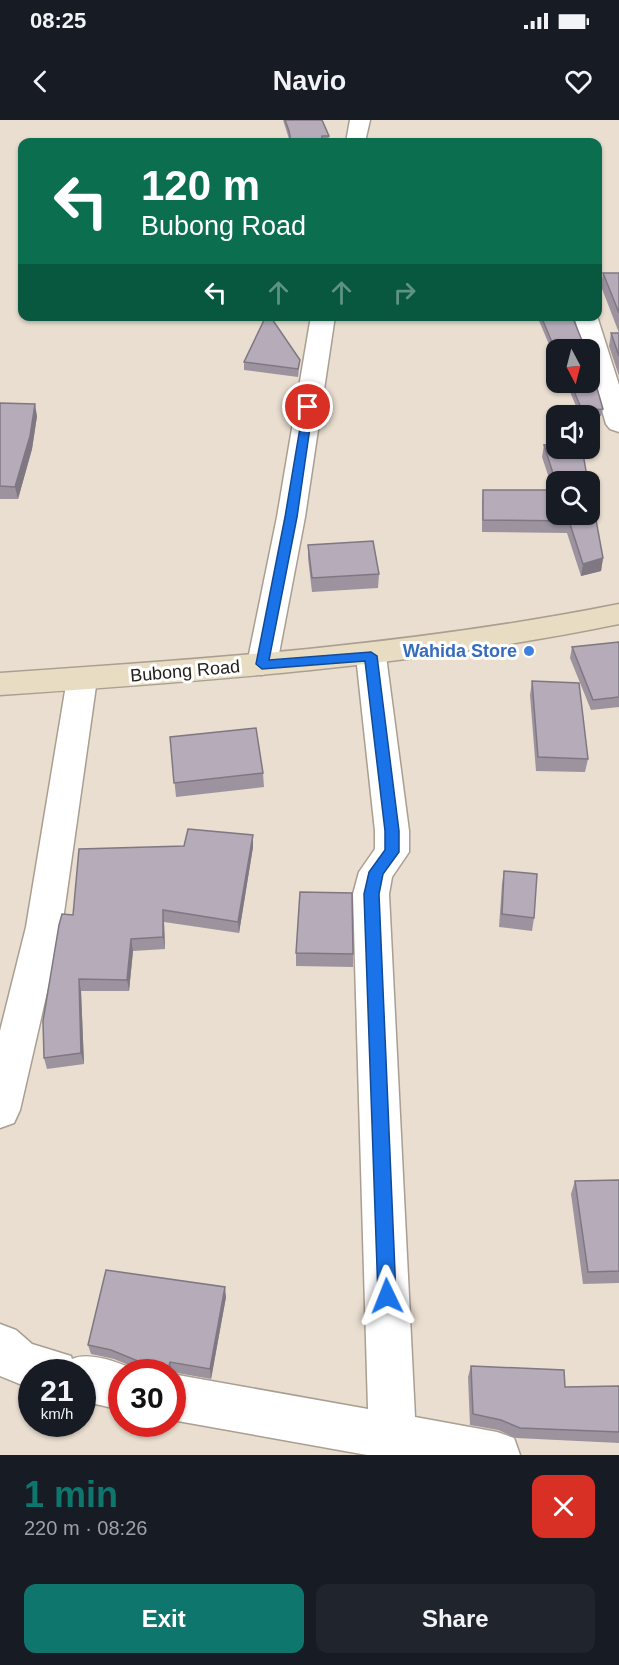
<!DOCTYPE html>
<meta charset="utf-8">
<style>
:root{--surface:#171b24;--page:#20242c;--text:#f1f3f6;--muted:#9ea1a6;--accent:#0f766e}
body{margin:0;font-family:Helvetica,sans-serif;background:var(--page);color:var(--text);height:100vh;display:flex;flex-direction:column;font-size:22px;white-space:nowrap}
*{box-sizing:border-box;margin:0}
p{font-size:20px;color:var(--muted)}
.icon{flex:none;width:33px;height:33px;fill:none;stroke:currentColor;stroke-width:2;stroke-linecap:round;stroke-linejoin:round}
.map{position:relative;height:1335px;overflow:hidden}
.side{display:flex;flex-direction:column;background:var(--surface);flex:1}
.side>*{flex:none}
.banner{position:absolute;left:18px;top:18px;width:584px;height:183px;border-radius:12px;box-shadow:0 2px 4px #0004;background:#0b6e4f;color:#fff;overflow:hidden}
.needle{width:39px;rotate:173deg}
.tools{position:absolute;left:546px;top:219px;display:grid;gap:12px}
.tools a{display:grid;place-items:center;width:54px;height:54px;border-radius:12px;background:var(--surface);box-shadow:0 2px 4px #0004;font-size:30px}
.speed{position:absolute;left:18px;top:1239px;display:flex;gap:12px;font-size:30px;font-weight:700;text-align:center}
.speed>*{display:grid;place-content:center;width:78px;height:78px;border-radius:50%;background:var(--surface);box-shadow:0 2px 4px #0004;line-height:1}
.speed small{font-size:15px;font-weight:400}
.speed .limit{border:9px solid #d22;background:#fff;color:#111}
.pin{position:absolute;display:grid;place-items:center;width:51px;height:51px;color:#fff;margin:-26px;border:3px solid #fff;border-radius:50%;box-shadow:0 2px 6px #0007}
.me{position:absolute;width:66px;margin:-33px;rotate:358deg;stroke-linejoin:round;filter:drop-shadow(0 0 4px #0008)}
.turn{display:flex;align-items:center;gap:21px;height:126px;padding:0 24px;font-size:27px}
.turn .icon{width:78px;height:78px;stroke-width:2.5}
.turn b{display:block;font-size:42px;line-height:51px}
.lanes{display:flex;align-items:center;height:57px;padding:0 24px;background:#0003;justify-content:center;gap:30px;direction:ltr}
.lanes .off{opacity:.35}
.round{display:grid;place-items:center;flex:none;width:63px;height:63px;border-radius:12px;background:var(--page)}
.overview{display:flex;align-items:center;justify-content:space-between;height:102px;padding:0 24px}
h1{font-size:36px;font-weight:700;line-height:45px;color:var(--accent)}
.action{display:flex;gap:12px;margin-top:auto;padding:12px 24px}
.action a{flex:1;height:69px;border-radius:12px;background:var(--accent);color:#fff;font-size:24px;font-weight:700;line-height:69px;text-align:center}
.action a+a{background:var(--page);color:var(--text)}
.status{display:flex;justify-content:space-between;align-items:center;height:42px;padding:0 30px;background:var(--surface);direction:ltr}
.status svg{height:16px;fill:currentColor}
header{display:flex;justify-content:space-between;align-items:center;height:78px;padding:0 24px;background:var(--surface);font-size:27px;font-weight:700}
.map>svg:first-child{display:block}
</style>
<div class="status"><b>08:25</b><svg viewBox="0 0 49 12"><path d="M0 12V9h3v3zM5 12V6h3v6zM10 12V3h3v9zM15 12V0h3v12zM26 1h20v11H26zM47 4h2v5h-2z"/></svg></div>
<header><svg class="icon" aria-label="back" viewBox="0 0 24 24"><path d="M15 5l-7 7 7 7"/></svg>Navio<svg class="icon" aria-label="heart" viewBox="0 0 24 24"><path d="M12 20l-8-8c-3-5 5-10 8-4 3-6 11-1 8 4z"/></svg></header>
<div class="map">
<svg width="619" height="1335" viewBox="0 0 619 1335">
<rect width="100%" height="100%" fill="#e9ded0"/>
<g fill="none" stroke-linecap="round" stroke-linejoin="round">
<g stroke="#a99e91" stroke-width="3">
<path id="street" d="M 350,0 L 370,0 L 365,22 L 346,22 Z
M 311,196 L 335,196 L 305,397 L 277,544 L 273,551 L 262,555 L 251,551 L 247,544 L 277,397 Z
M 574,196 L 597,196 L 619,265 L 619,312 L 610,309 L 606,304 L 590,249 L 590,230 L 584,230 Z
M 371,526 L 382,529 L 386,536 L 409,711 L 409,732 L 392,757 L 389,774 L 415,1297 L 497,1312 L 514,1318 L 520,1335 L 367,1335 L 172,1300 L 172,1254 L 368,1289 L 353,774 L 359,752 L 375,729 L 375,711 L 356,536 L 360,529 Z
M 82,548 L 93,551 L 97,559 L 62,807 L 20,990 L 14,1003 L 0,1008 L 0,911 L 26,807 L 67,559 L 71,551 Z
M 0,1204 L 16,1210 L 32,1224 L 71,1236 L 72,1239 C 91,1231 119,1243 138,1251 L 122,1252 L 122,1290 L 82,1281 L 82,1252 L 32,1252 L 32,1269 L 0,1256 Z"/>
</g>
<g stroke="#a99e91" stroke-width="3">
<path id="secondary" d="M 619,484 L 619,504 C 414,546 208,561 0,575 L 0,553 C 208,539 414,525 619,484 Z"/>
</g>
<use href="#street" fill="#fff" fill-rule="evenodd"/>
<use href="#secondary" fill="#e8ddc2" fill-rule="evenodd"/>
</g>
<path fill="#9c939f" d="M 283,0 L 322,0 L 329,16 L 328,22 L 290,22 Z
M 603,153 L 619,153 L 619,213 L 601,166 Z
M 537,196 L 572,196 L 583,223 L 556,230 L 556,241 Z
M 611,213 L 619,213 L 619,256 L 609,226 Z
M 300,240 L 298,257 L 244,250 L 244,242 Z
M 566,262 L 590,262 L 603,289 L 601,296 L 590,297 L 590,296 L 580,296 Z
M 0,283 L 37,296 L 32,329 L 18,379 L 0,379 Z
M 544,325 L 556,362 L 556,394 L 590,394 L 603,438 L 601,451 L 581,456 L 567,413 L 482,412 L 482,382 L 483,370 L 553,370 L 542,337 Z
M 308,425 L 379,454 L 378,468 L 312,472 L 308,438 Z
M 619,522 L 619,587 L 591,590 L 570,538 L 572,527 Z
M 532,561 L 588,639 L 585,652 L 536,651 L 530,575 Z
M 170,617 L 263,653 L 264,667 L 176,677 Z
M 253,727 L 239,813 L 164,802 L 165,829 L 133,831 L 129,871 L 81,871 L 84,944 L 47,949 L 44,938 L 73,795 Z
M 504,751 L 534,798 L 532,811 L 499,807 L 502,764 Z
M 296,833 L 353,834 L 353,847 L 296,846 Z
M 619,1060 L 619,1163 L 583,1164 L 571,1074 L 575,1061 Z
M 226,1177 L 211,1259 L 172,1252 L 133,1252 L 131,1246 L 114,1239 L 91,1234 L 88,1225 Z
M 471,1246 L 565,1267 L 619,1266 L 619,1323 L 516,1318 L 498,1310 L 470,1305 L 468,1257 Z"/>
<path fill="#7f7882" d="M 35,284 L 37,296 L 32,329 L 18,379 L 15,367 Z
M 603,438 L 601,451 L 581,456 L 583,444 Z
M 253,715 L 253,727 L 239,813 L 238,802 Z
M 163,790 L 164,802 L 165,829 L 163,817 Z
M 131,819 L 133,831 L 129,871 L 127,860 Z
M 79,859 L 81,871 L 84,944 L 81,933 Z
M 225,1167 L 226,1177 L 211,1259 L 210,1249 Z
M 170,1242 L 172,1252 L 168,1252 L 168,1250 Z"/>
<path fill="#b5abb9" stroke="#7f7882" stroke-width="1.5" d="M 285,0 L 322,0 L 329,16 L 322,16 L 321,22 L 291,22 L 289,11 Z
M 603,153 L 619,153 L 619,193 Z
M 266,196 L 270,196 L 300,240 L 298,249 L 244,242 Z
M 541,196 L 572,196 L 583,223 L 589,225 L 589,230 L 556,230 L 556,232 Z
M 611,213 L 619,213 L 619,236 Z
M 590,244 L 603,289 L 582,290 L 570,262 L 590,262 Z
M 0,283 L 35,284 L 30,316 L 15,367 L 0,366 Z
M 556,324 L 556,328 L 582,328 L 588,362 L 556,362 L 556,363 L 544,325 Z
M 590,367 L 603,438 L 583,444 L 569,401 L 483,400 L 483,370 L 556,370 L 556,394 L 590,394 Z
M 373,421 L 379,454 L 312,458 L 308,425 Z
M 619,522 L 619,577 L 593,580 L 572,527 Z
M 532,561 L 579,563 L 588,639 L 538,637 Z
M 256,608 L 263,653 L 174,663 L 170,617 Z
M 188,709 L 253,715 L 238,802 L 163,790 L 163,817 L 131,819 L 127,860 L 79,859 L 81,933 L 44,938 L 43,901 L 59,805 L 62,794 L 73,795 L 79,729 L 184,726 Z
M 504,751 L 537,754 L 534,798 L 502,794 Z
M 300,772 L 352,773 L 353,834 L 296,833 Z
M 619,1060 L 619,1151 L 588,1152 L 575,1061 Z
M 106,1150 L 225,1167 L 210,1249 L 170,1242 L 168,1250 L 130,1244 L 135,1244 L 138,1241 L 111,1230 L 88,1225 Z
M 471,1246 L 564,1250 L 565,1267 L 619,1266 L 619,1312 L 520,1308 L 501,1300 L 473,1294 Z"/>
<path fill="#1a73e8" stroke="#114b97" stroke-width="1.5" d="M 304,284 L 313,287 L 297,397 L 269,540 L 371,532 L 377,536 L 399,711 L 399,732 L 383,754 L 379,774 L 396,1176 L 393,1182 L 387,1185 L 380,1182 L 378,1176 L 364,774 L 369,752 L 385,730 L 385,711 L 365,541 L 262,549 L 256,544 L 285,397 Z"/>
<circle fill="#3f7fe0" stroke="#fff" stroke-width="2" cx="529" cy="531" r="6"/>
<g text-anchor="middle" stroke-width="6" stroke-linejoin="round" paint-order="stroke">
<g font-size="18" font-weight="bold" fill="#366cbe" stroke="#fff" text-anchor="end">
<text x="517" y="537">Wahida Store</text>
</g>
<g font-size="18" fill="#24201b" stroke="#fff">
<text transform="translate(185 551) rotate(-5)" y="6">Bubong Road</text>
</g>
</g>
</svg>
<div class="tools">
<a><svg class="needle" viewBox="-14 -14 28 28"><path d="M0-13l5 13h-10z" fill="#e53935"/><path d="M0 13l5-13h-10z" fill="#9ea1a6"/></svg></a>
<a><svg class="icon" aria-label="sound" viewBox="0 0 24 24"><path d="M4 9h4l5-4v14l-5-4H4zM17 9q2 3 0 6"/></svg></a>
<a><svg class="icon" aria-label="search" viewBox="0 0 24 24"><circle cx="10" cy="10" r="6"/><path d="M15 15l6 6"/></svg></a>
</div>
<div class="speed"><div>21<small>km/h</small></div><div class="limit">30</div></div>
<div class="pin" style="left:308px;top:287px;background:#d93025"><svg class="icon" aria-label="arrive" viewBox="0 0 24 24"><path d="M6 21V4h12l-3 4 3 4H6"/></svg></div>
<svg class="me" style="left:387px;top:1176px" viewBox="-20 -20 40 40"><path d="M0-17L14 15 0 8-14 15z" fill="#1a73e8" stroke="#fff" stroke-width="4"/></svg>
<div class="banner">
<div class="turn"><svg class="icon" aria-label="left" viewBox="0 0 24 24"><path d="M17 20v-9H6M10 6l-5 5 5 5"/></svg><div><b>120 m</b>Bubong Road</div></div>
<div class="lanes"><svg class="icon" aria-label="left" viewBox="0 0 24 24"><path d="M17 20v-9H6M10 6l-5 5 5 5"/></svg><svg class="icon off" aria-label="ahead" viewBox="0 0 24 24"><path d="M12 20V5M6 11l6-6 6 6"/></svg><svg class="icon off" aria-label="ahead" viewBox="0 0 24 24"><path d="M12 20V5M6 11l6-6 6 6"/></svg><svg class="icon off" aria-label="right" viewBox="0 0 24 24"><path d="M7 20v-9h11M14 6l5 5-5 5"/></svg></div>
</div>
</div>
<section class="side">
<div class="overview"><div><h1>1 min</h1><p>220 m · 08:26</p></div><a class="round" style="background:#d93025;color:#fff"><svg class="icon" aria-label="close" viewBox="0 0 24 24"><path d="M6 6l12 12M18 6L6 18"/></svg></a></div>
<div class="action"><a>Exit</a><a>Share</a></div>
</section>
